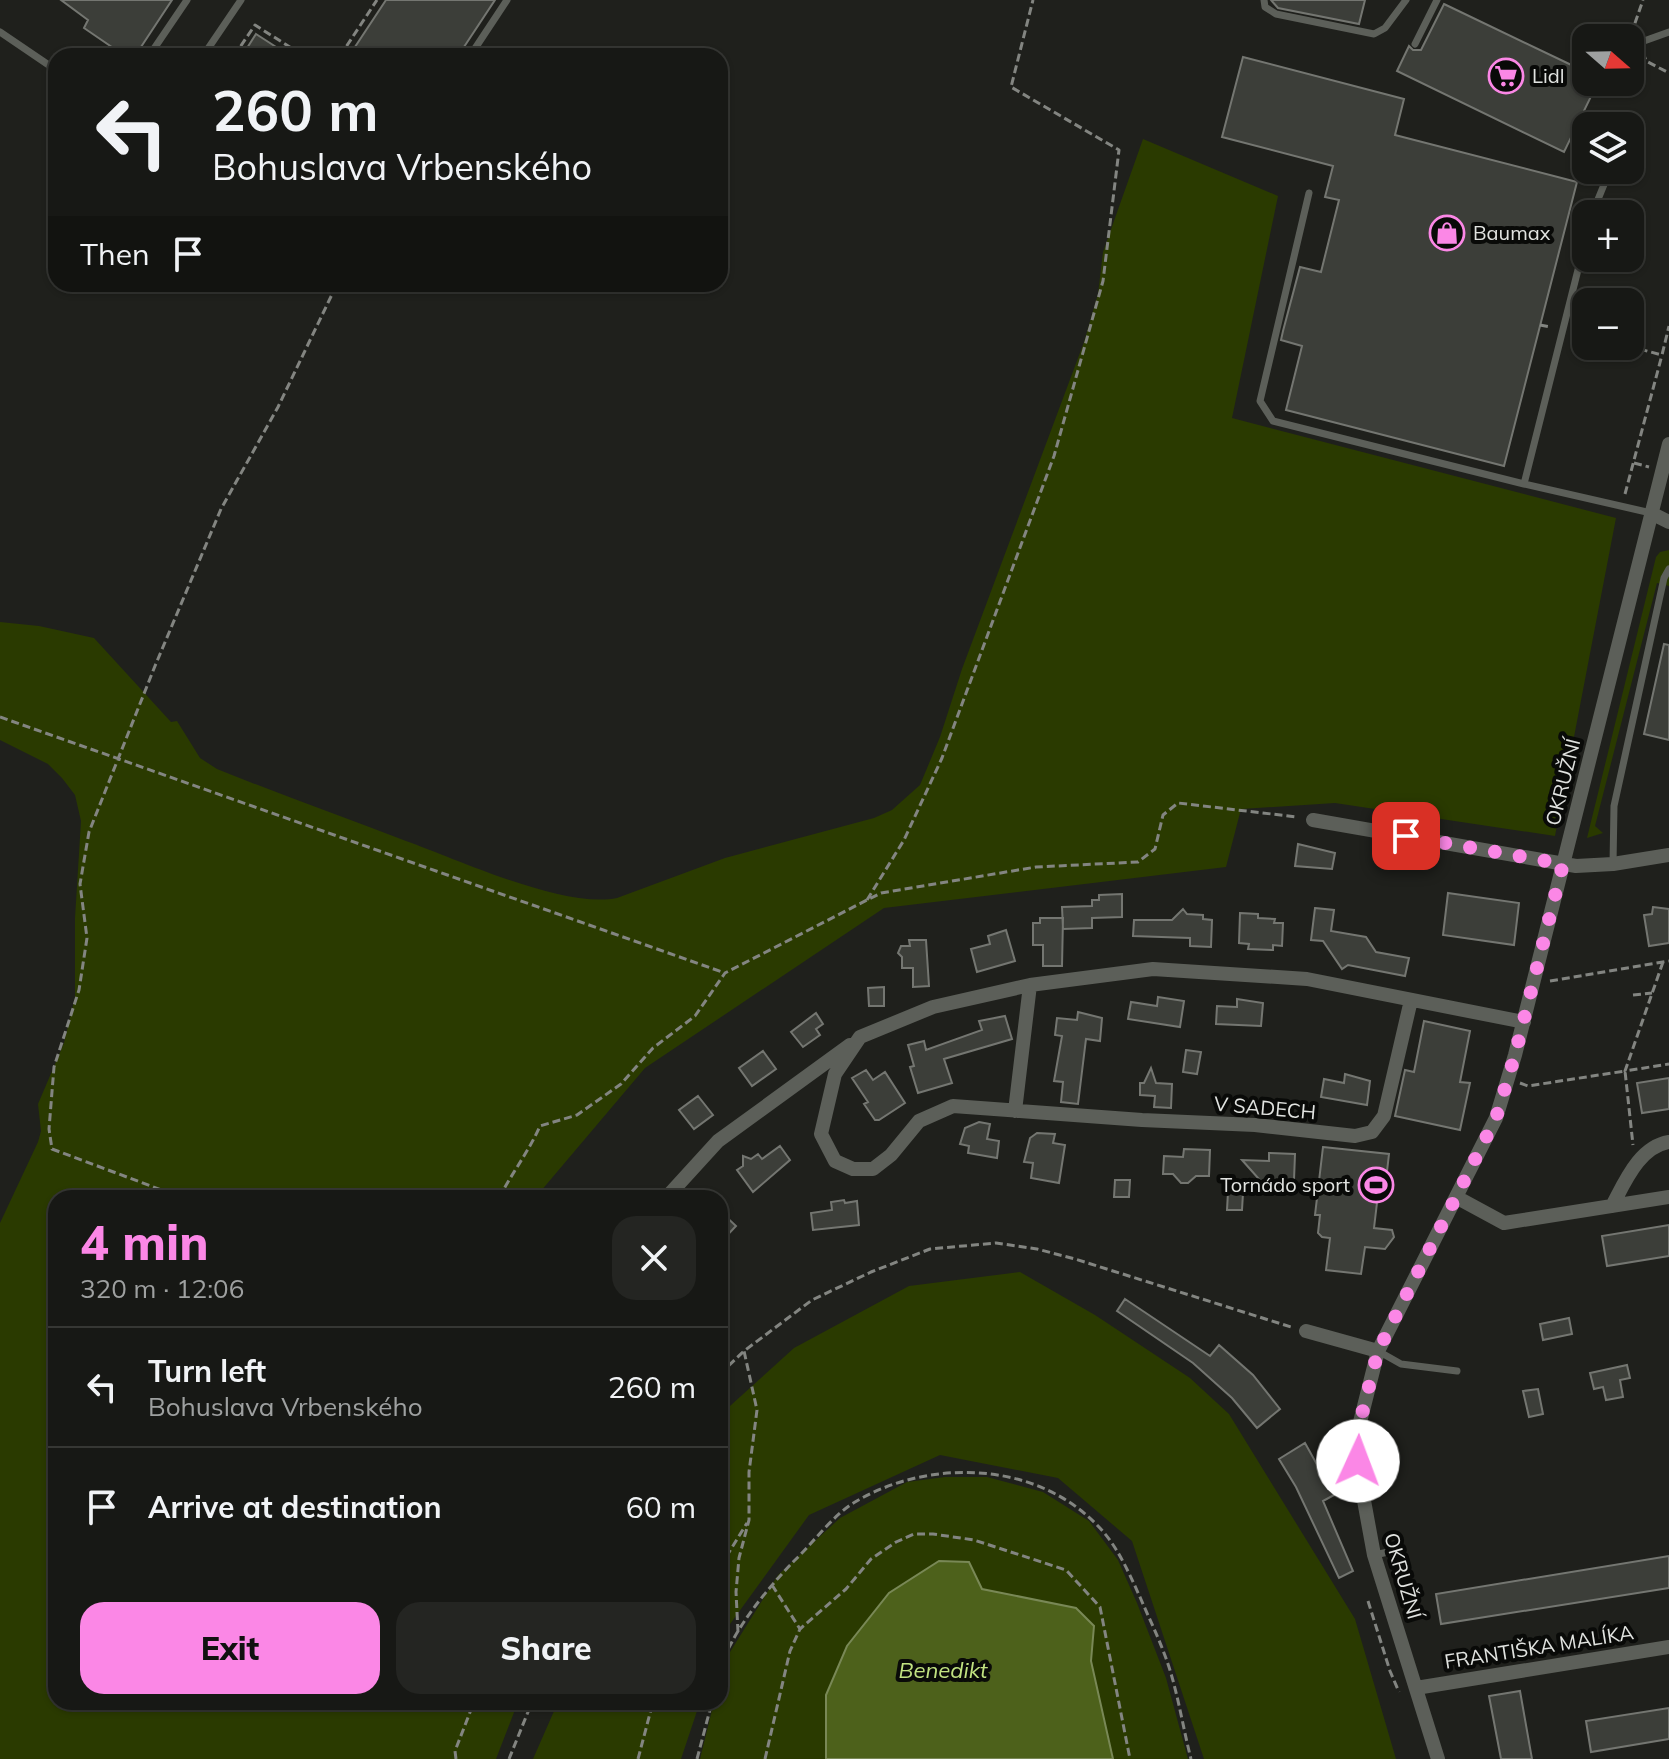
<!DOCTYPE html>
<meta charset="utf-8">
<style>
:root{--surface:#171815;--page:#242522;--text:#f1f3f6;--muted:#9ea0a0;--line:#363734;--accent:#fb87e6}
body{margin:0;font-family:Mulish,sans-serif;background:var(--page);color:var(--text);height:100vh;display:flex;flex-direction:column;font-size:30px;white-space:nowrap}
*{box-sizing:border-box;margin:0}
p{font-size:26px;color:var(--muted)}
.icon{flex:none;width:44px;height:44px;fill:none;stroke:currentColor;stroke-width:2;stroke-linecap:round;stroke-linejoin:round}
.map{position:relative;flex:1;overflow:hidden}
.panel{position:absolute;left:48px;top:1190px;width:680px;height:520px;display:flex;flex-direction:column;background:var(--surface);border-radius:24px;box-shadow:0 2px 6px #0004,0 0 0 2px var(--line)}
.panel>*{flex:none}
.banner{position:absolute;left:48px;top:48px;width:680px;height:244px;border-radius:24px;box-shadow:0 2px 6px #0004,0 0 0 2px var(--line);background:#171815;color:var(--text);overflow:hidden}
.needle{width:52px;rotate:110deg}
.controls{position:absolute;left:1572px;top:24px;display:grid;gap:16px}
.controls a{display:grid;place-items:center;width:72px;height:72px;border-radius:16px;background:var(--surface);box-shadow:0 2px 6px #0004,0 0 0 2px var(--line);font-size:40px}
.pin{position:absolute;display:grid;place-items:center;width:68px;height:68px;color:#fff;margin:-34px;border-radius:16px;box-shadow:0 4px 12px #0006}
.me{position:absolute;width:88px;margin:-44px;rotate:2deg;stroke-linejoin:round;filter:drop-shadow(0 0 6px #0008)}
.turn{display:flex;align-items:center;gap:28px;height:168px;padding:0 32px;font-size:36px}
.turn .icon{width:104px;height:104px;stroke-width:2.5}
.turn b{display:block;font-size:56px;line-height:68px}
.then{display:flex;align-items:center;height:76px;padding:0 32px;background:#0003;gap:16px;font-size:30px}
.round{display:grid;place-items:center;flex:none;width:84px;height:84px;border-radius:24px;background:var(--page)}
.headline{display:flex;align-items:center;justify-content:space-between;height:136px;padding:0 32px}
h1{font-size:48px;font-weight:800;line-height:60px;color:var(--accent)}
.cta{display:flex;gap:16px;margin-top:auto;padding:16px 32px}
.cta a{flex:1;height:92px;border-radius:24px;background:var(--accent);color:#111;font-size:32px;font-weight:800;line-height:92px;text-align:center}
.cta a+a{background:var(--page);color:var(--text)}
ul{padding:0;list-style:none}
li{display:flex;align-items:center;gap:24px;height:120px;padding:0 32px;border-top:2px solid var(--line)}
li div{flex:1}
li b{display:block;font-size:30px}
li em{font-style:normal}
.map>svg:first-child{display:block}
</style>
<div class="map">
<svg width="1669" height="1759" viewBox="0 0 1669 1759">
<rect width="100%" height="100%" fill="#1f201c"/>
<path fill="#2a3a00" d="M 1143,139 L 1278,196 L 1232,418 L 1616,518 L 1555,836 L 1335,803 L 1241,809 L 1226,867 L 884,908 L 645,1068 L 535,1198 L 56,1198 L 56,1702 L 518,1702 L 496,1759 L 0,1759 L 0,1223 L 38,1142 L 41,1131 L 38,1104 L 64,1043 L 75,997 L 75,918 L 81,821 L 75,795 L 62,778 L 48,764 L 0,740 L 0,622 L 39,626 L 94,638 L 171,722 L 177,721 L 200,758 L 217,769 C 279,794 343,817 406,841 C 459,860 564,909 617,898 L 725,858 L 874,818 L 892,810 L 920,785 L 940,737 L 962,669 L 1084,342 L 1098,294 L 1103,252 Z
M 1669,550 L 1669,586 L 1657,583 L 1595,826 L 1603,833 L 1587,838 L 1656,557 L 1660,552 Z
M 1020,1272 L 1095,1315 L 1190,1378 L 1229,1414 L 1355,1619 L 1396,1759 L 1204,1759 L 1132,1541 L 1058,1478 L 940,1455 L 809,1515 L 725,1631 L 720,1645 L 720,1415 L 794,1348 L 909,1286 Z
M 945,1477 L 987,1477 L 1043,1492 L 1089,1521 L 1118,1560 L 1137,1603 L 1166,1678 L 1188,1759 L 700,1759 L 714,1702 L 720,1702 L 720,1682 L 730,1652 L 778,1575 L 840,1518 L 907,1482 Z
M 558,1702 L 700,1702 L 681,1759 L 533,1759 Z"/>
<path fill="#4d611b" stroke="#798856" stroke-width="2" d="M 939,1561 L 969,1562 L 982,1589 L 1076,1608 L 1094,1626 L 1091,1661 L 1113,1759 L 826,1759 L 826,1695 L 847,1646 L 889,1593 Z"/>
<path fill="#3c3e39" stroke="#747671" stroke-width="2" d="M 61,0 L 172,0 L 135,56 L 125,56 L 84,28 L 88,20 Z
M 386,0 L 495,0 L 458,56 L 349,56 Z
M 1271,0 L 1365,0 L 1359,24 L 1278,8 Z
M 1444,4 L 1586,72 L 1586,82 L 1598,82 L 1564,152 L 1397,71 L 1409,46 L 1413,50 L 1421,50 Z
M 256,34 L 290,56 L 242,56 Z
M 1243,57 L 1404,99 L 1395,135 L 1577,182 L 1504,466 L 1286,410 L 1302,346 L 1281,340 L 1283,331 L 1300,267 L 1321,272 L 1339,200 L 1325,197 L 1333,166 L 1222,137 Z
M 1664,644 L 1669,645 L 1669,740 L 1644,734 Z
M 1298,844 L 1335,853 L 1332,869 L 1295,866 Z
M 1448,893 L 1519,903 L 1514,945 L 1443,935 Z
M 1122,894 L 1122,917 L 1092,918 L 1092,928 L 1063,929 L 1062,907 L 1092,906 L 1092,900 L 1099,900 L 1099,895 Z
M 1653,907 L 1669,909 L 1669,943 L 1649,946 L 1644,915 L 1652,914 Z
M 1315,908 L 1334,910 L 1331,931 L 1366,937 L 1376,952 L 1409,958 L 1405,976 L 1348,965 L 1342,969 L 1323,941 L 1311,940 Z
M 1183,909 L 1187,914 L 1203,915 L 1203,919 L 1212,920 L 1211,947 L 1190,946 L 1190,938 L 1133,936 L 1134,920 L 1172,920 Z
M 1240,913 L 1258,914 L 1258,918 L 1275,919 L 1274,923 L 1283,923 L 1282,946 L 1273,945 L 1273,950 L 1248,949 L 1249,944 L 1239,943 Z
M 1040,918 L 1063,918 L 1062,966 L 1043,966 L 1043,945 L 1033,945 L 1033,923 L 1040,923 Z
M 1006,930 L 1015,961 L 977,972 L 971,949 L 990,944 L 988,936 Z
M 909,940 L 926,940 L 929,986 L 913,987 L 913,968 L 902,968 L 902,957 L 898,953 L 901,946 L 910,946 Z
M 884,987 L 884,1006 L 869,1006 L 868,988 Z
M 1158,997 L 1184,1001 L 1180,1027 L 1128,1019 L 1131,1002 L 1157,1006 Z
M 1237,999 L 1263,1003 L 1261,1026 L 1216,1024 L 1217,1006 L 1237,1007 Z
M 1078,1012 L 1102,1018 L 1100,1041 L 1086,1039 L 1078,1104 L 1061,1102 L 1063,1082 L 1054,1081 L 1062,1036 L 1055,1035 L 1057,1018 L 1077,1020 Z
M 816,1013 L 823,1024 L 816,1029 L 820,1035 L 803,1047 L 791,1032 Z
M 1005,1016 L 1012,1039 L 944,1059 L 952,1083 L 918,1093 L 910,1067 L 914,1066 L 908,1045 L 924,1041 L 926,1050 L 982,1030 L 979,1021 Z
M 1424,1021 L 1470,1031 L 1460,1082 L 1470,1083 L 1460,1130 L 1395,1116 L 1405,1070 L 1414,1072 Z
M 1186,1050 L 1201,1052 L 1197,1074 L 1183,1072 Z
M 763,1051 L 776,1069 L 752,1086 L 739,1068 Z
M 1151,1068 L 1156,1083 L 1172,1084 L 1171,1108 L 1154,1107 L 1155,1096 L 1140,1095 L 1140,1083 L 1144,1083 Z
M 866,1070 L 873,1080 L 885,1072 L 905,1103 L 879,1120 L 875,1120 L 864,1104 L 868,1102 L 852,1078 Z
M 1345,1074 L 1370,1081 L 1367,1105 L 1321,1097 L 1324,1079 L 1344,1083 Z
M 1669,1078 L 1669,1109 L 1642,1113 L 1637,1083 Z
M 698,1096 L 713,1115 L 694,1129 L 679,1110 Z
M 979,1122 L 990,1124 L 987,1139 L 999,1141 L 997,1158 L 968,1153 L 969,1146 L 960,1144 L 965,1128 Z
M 1037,1133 L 1055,1134 L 1053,1143 L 1065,1145 L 1059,1183 L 1031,1178 L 1033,1163 L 1024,1162 L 1030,1138 Z
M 780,1146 L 790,1160 L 753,1192 L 737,1170 L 743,1166 L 743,1156 L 751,1159 L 758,1154 L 762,1159 Z
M 1323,1147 L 1389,1154 L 1386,1180 L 1381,1179 L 1379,1186 L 1374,1228 L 1392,1230 L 1394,1237 L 1385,1249 L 1365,1247 L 1361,1274 L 1326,1270 L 1330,1238 L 1322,1237 L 1318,1233 L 1320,1215 L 1315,1215 Z
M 1184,1149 L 1210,1150 L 1209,1176 L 1196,1176 L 1188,1183 L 1181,1183 L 1173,1174 L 1163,1174 L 1164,1156 L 1183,1157 Z
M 1269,1153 L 1295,1154 L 1294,1180 L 1281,1180 L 1273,1187 L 1266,1187 L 1242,1160 L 1269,1161 Z
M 1115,1180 L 1130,1180 L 1129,1197 L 1114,1197 Z
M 1228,1192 L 1243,1193 L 1242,1210 L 1227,1210 Z
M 844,1200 L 845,1203 L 857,1201 L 859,1225 L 813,1230 L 811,1213 L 832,1210 L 831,1202 Z
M 720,1211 L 736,1226 L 720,1243 Z
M 1669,1225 L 1669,1256 L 1607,1266 L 1602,1236 Z
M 1125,1299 L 1210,1356 L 1219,1345 L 1253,1375 L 1280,1409 L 1257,1428 L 1232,1398 L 1193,1363 L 1117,1311 Z
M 1569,1318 L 1572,1334 L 1543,1340 L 1540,1324 Z
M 1627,1365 L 1630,1378 L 1620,1380 L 1623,1397 L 1606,1400 L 1603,1387 L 1594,1389 L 1590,1373 Z
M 1538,1389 L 1543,1414 L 1529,1417 L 1523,1391 Z
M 1305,1443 L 1334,1495 L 1323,1501 L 1353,1571 L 1339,1578 L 1296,1487 L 1279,1459 Z
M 1669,1556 L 1669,1588 L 1441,1624 L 1436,1594 Z
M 1520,1691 L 1532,1759 L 1501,1759 L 1489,1696 Z
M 1669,1708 L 1669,1739 L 1591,1752 L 1586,1721 Z"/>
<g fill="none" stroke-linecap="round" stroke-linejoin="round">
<path stroke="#838581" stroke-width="3" stroke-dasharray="8 4" stroke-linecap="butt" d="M 1592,38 L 1613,26 L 1634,26 L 1643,0
M 1643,52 L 1646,61 L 1669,73
M 234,56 L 255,25 L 304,56
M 340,56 L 377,0
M 1578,68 L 1586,48
M 1540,325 L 1551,327
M 1574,332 L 1586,335
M 1628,346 L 1662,355 L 1669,326
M 1634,463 L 1649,467
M 1625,494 L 1662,355
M 0,717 L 725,973
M 867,900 L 904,840 L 942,758 L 1054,456 L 1103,281 L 1119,150 L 1011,87 L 1033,0
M 1663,962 L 1625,1071 L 1669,1064
M 1550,981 L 1669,961
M 1633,995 L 1652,993
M 1520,1083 L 1528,1086 L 1625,1071 L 1633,1145
M 183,1198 L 52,1149 L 49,1129 L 54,1067 L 79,990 L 87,938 L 80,884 L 89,832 L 155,666 L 221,509 L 278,407 L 337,284
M 499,1198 C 512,1173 529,1151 540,1126 L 577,1115 L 621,1084 L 653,1048 L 695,1016 L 725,973 L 867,900 L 881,893 L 1036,867 L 1138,862 L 1155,849 L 1163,815 L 1178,803 L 1297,817
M 720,1374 L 744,1351 L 812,1300 L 871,1272 L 930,1249 L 996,1243 L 1037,1249 L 1075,1259 L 1291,1327
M 720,1567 L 747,1523
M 772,1585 L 800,1629
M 1368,1601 L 1390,1671 L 1399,1692
M 738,1632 L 736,1592 L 739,1558 L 749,1520 L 749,1472 L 757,1410 L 744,1351
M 720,1671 C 730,1633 767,1589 794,1561 C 812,1544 834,1514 855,1502 C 929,1458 1035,1461 1097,1525 C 1117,1545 1128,1571 1140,1597 C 1148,1616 1157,1634 1164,1653 C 1177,1686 1182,1724 1191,1759
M 456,1759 L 455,1751 L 474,1702
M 509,1759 L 532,1702
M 638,1759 L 653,1702
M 697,1759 L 712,1702
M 765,1759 L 790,1651 L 800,1629 L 846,1589 L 871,1559 L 896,1542 L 914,1534 L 933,1534 L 974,1540 L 1066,1570 L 1100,1607 L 1130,1759"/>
<path stroke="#5c5f59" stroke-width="7" d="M 1264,0 L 1265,7 L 1276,14 L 1374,34 L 1385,28 L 1406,0
M 0,32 L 56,70
M 1415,44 L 1437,0
M 1630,46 L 1669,32
M 149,56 L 187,0
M 203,56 L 241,0
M 470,56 L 507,0
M 1309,193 L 1260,401 L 1273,421 L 1524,484 L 1586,238
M 1592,214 L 1610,170
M 1524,484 L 1651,513
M 1613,864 L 1614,806 L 1664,578 L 1669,569
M 1378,1351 L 1401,1364 L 1457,1371
M 1374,1555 L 1398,1550"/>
<path stroke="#5c5f59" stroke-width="14" d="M 1651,513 L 1669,522
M 1313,820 L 1576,866 L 1613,864 L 1669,855
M 1411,1000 L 1384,1116 L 1372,1132 L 1355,1136 L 1255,1125 L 1142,1120 L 953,1106 L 919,1121 L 891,1155 L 873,1169 L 853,1169 L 835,1161 L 821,1134 L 835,1074 L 860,1037 L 933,1007 L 1030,985 L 1153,969 L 1307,979 L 1524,1022
M 1015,1111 L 1030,985
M 1456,1197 L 1504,1223 L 1669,1197
M 666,1198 L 718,1141 L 850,1045
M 1612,1206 C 1625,1182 1639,1147 1669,1142
M 1306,1331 L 1378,1351
M 1416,1688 L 1669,1647
M 1438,1759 L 1374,1555 L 1363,1495 L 1358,1430 L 1378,1351 L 1496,1118 L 1515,1055 L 1669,444"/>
</g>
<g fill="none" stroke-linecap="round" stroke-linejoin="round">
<path stroke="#fb87e6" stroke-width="14" stroke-dasharray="0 25.2" d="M 1358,1461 L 1358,1430 L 1378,1351 L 1496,1118 L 1515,1055 L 1563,864 L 1406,836"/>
</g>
<defs>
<g id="supermarket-ring" transform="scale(1.8)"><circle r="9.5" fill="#090a08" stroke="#fb87e6" stroke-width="1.5"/><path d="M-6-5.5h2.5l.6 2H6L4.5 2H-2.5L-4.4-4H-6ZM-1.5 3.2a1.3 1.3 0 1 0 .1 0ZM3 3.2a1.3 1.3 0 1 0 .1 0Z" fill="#fb87e6"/></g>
<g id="shop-ring" transform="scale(1.8)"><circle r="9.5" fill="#090a08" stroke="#fb87e6" stroke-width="1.5"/><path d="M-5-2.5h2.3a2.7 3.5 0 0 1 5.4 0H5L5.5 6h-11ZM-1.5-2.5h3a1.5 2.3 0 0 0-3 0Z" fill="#fb87e6"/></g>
<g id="stadium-ring" transform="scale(1.8)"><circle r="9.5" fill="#090a08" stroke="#fb87e6" stroke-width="1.5"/><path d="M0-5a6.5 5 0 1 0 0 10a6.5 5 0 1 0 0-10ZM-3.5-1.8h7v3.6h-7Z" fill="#fb87e6"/></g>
</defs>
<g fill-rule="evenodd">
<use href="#supermarket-ring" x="1506" y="76"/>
<use href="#shop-ring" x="1447" y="233"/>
<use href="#stadium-ring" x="1376" y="1185"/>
</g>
<g text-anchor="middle" stroke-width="8" stroke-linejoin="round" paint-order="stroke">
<g font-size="20" fill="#e1e3e0" stroke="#090a08" text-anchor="start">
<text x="1532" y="83">Lidl</text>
<text x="1473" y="240">Baumax</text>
<text x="1350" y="1192" text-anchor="end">Tornádo sport</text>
</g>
<g font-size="20" fill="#e1e3e0" stroke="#090a08">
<text transform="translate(1563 782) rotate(-76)" y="7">OKRUŽNÍ</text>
<text transform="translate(1265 1108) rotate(5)" y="7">V SADECH</text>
<text transform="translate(1403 1576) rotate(74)" y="7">OKRUŽNÍ</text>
<text transform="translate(1539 1647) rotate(-9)" y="7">FRANTIŠKA MALÍKA</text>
</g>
<g font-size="22" font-style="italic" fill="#c1e281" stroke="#090a08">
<text x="943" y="1678">Benedikt</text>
</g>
</g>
</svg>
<div class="controls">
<a><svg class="needle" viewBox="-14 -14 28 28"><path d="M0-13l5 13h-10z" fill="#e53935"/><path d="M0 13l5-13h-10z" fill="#9ea0a0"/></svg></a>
<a><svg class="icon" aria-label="layers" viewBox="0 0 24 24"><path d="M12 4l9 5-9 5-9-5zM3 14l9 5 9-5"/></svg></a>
<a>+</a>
<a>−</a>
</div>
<div class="pin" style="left:1406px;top:836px;background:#d93025"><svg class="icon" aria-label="arrive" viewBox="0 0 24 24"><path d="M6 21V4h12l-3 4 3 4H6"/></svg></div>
<svg class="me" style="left:1358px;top:1461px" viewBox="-20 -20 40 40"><circle r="19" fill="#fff"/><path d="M0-13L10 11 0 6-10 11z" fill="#fb87e6"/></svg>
<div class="banner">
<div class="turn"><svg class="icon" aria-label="left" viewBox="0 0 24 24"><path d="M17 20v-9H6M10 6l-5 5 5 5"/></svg><div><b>260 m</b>Bohuslava Vrbenského</div></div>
<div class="then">Then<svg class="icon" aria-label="arrive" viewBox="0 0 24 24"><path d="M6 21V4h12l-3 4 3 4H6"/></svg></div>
</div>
<section class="panel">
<div class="headline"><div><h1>4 min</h1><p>320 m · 12:06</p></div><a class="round"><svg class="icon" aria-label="close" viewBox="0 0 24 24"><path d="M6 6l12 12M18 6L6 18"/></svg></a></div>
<ul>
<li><svg class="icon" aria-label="left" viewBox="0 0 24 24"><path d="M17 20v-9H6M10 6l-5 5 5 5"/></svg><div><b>Turn left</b><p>Bohuslava Vrbenského</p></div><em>260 m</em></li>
<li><svg class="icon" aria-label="arrive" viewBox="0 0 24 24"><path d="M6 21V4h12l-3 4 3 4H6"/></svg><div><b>Arrive at destination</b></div><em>60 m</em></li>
</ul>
<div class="cta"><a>Exit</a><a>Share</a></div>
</section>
</div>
